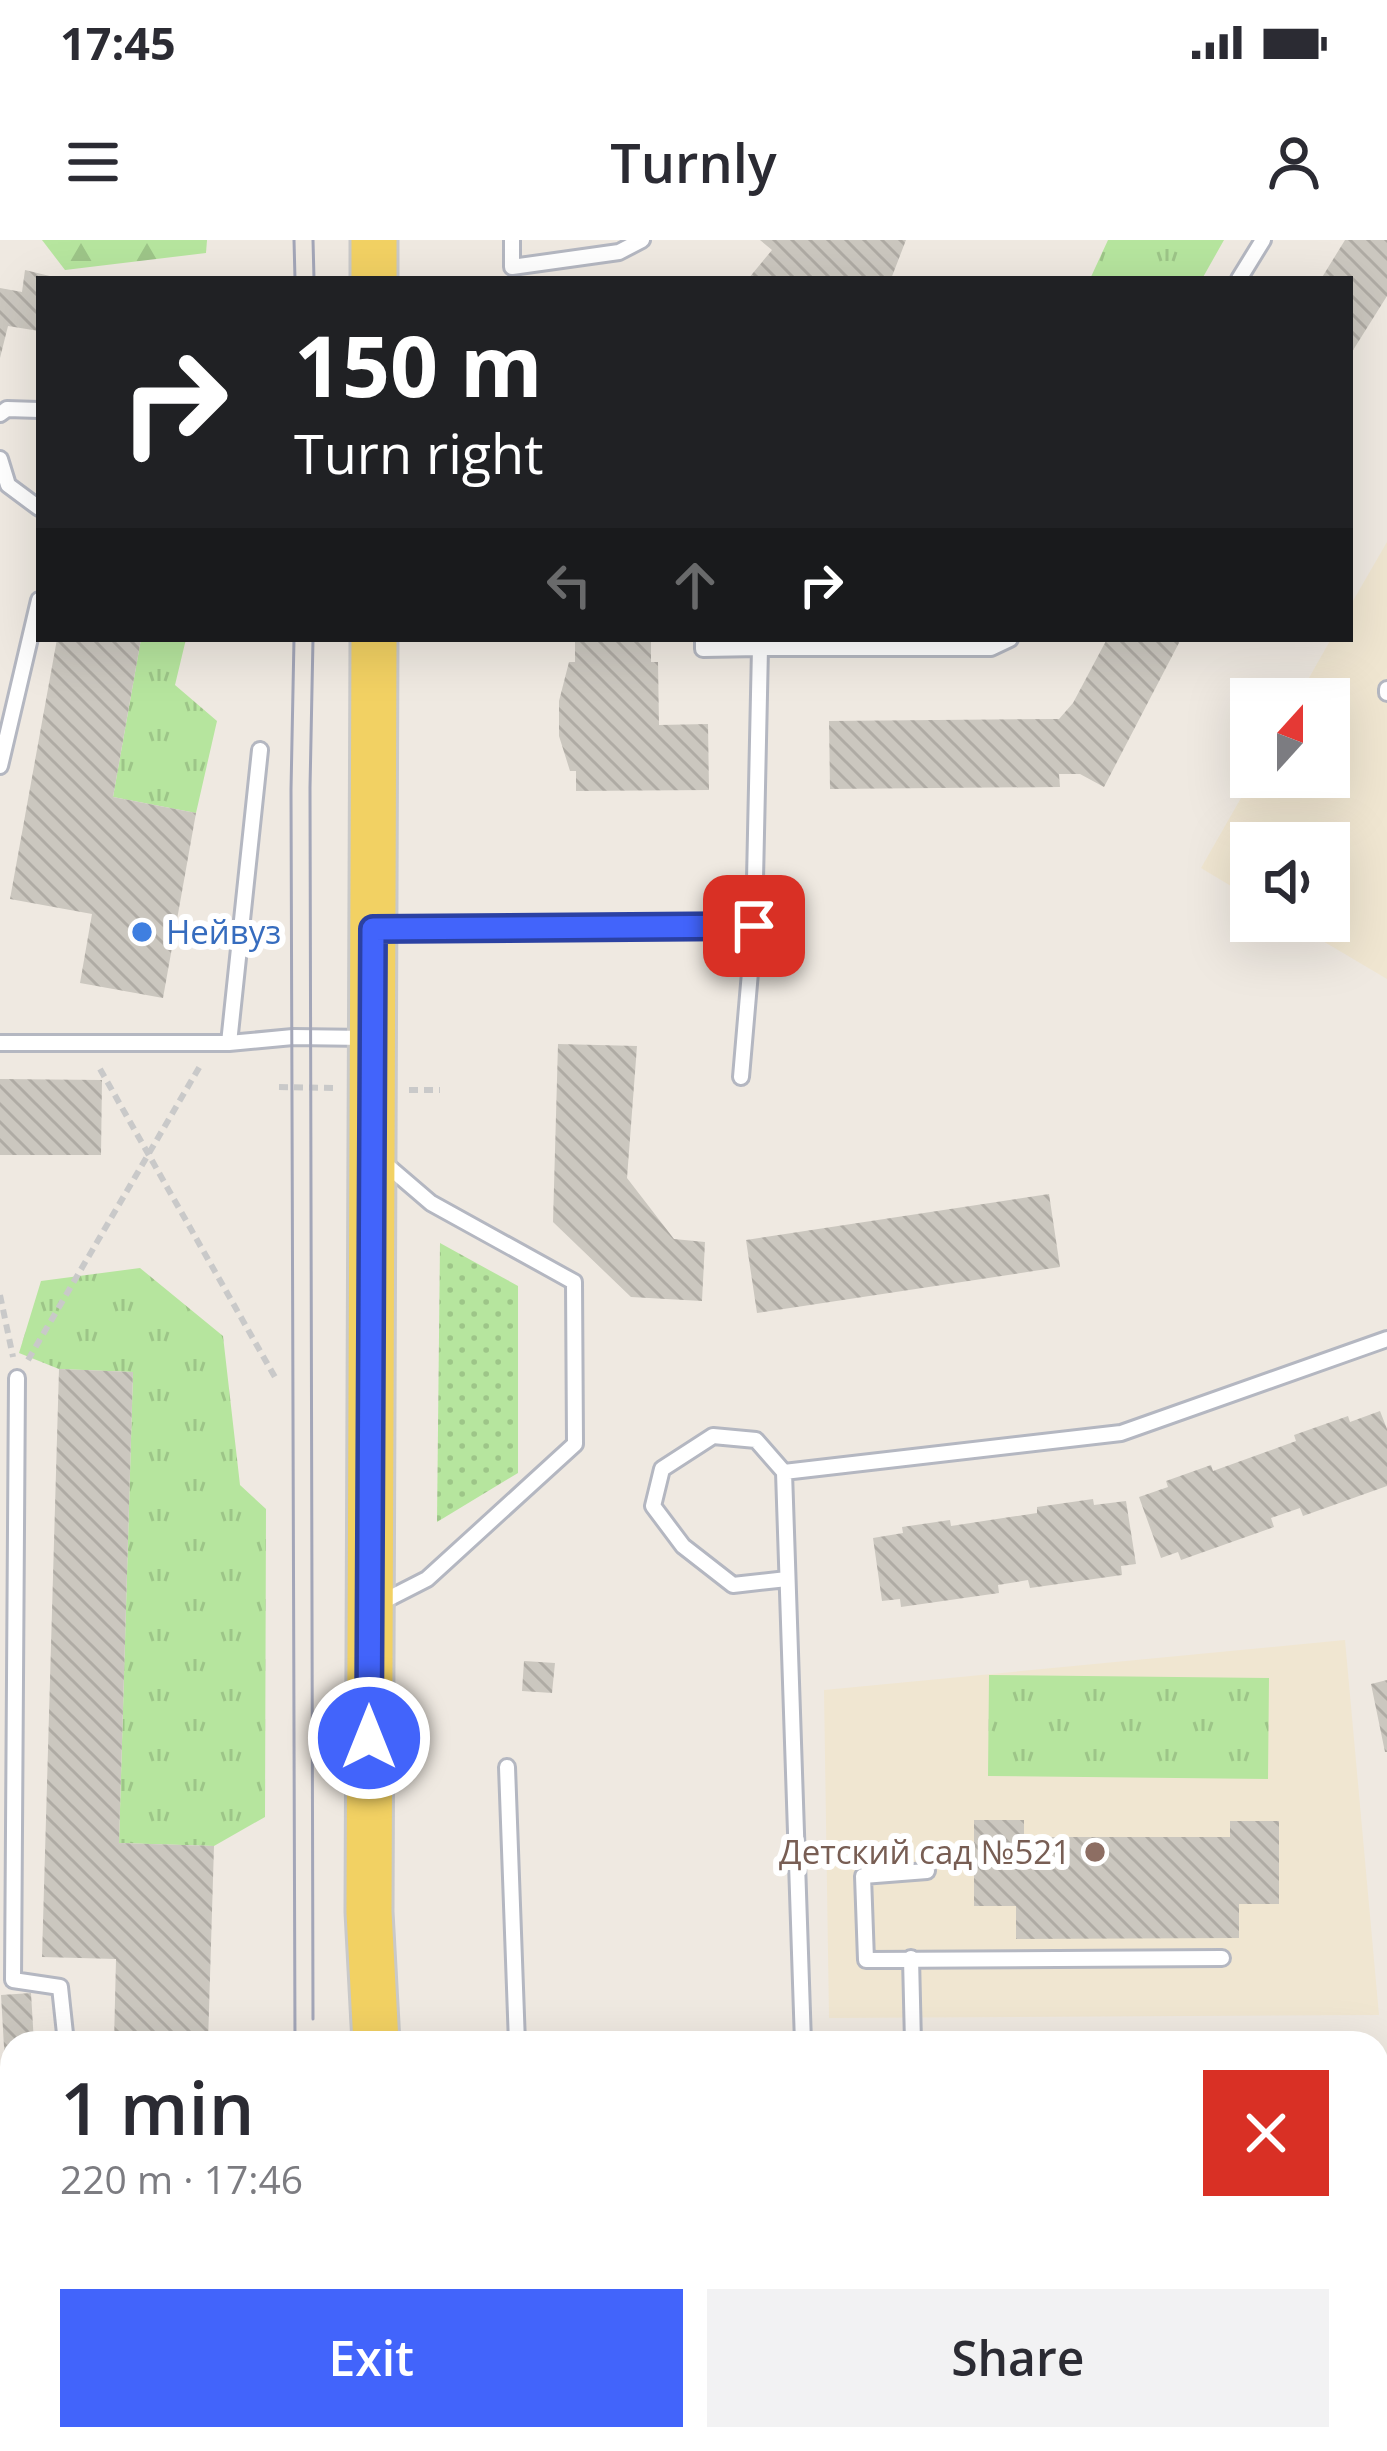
<!DOCTYPE html>
<meta charset="utf-8">
<style>
:root{--surface:#fff;--page:#f2f2f3;--text:#2b2b33;--muted:#7c7c81;--accent:#4264fb}
body{margin:0;font-family:"Open Sans",sans-serif;background:var(--page);color:var(--text);height:100vh;display:flex;flex-direction:column;font-size:45px;white-space:nowrap}
*{box-sizing:border-box;margin:0}
p{font-size:39px;color:var(--muted)}
.icon{flex:none;width:66px;height:66px;fill:none;stroke:currentColor;stroke-width:2;stroke-linecap:round;stroke-linejoin:round}
.map{position:relative;flex:1;overflow:hidden}
.sheet{position:absolute;left:0px;top:1791px;width:1389px;height:420px;display:flex;flex-direction:column;background:var(--surface);border-radius:36px 36px 0 0;box-shadow:0 12px 48px #0002}
.sheet>*{flex:none}
.banner{position:absolute;left:36px;top:36px;width:1317px;height:366px;border-radius:0px;box-shadow:0 12px 48px #0002;background:#202124;color:#fff;overflow:hidden}
.needle{width:78px;rotate:21deg}
.controls{position:absolute;left:1230px;top:438px;display:grid;gap:24px}
.controls a{display:grid;place-items:center;width:120px;height:120px;border-radius:0px;background:var(--surface);box-shadow:0 12px 48px #0002;font-size:60px}
.pin{position:absolute;display:grid;place-items:center;width:102px;height:102px;color:#fff;margin:-51px;border-radius:24px;box-shadow:0 6px 18px #0006}
.me{position:absolute;width:132px;margin:-66px;rotate:0deg;stroke-linejoin:round;filter:drop-shadow(0 0 9px #0008)}
.turn{display:flex;align-items:center;gap:42px;height:252px;padding:0 60px;font-size:54px}
.turn .icon{width:156px;height:156px;stroke-width:2.5}
.turn b{display:block;font-size:84px;line-height:102px}
.lanes{display:flex;align-items:center;height:114px;padding:0 60px;background:#0003;justify-content:center;gap:60px;direction:ltr}
.lanes .off{opacity:.35}
.round{display:grid;place-items:center;flex:none;width:126px;height:126px;border-radius:0px;background:var(--page)}
.summary{display:flex;align-items:center;justify-content:space-between;height:204px;padding:0 60px}
h1{font-size:72px;font-weight:600;line-height:90px}
.cta{display:flex;gap:24px;margin-top:auto;padding:24px 60px}
.cta a{flex:1;height:138px;border-radius:0px;background:var(--accent);color:#fff;font-size:48px;font-weight:600;line-height:138px;text-align:center}
.cta a+a{background:var(--page);color:var(--text)}
.status{display:flex;justify-content:space-between;align-items:center;height:84px;padding:0 60px;background:var(--surface);direction:ltr}
.status svg{height:33px;fill:currentColor}
header{display:flex;justify-content:space-between;align-items:center;height:156px;padding:0 60px;background:var(--surface);font-size:54px;font-weight:600}
.map>svg:first-child{display:block}
</style>
<div class="status"><b>17:45</b><svg viewBox="0 0 49 12"><path d="M0 12V9h3v3zM5 12V6h3v6zM10 12V3h3v9zM15 12V0h3v12zM26 1h20v11H26zM47 4h2v5h-2z"/></svg></div>
<header><svg class="icon" aria-label="menu" viewBox="0 0 24 24"><path d="M4 6h16M4 12h16M4 18h16"/></svg>Turnly<svg class="icon" aria-label="person" viewBox="0 0 24 24"><circle cx="12" cy="8" r="4"/><path d="M4 21q1-7 8-7t8 7"/></svg></header>
<div class="map">
<svg width="1387" height="2211" viewBox="0 0 1387 2211">
<defs>
<pattern id="grass-dots" width="8" height="8" patternUnits="userSpaceOnUse" patternTransform="scale(3)"><rect width="8" height="8" fill="#b6e59e"/><path d="M2 2h.1M6 6h.1" fill="none" stroke="#9dc588" stroke-width="1.8" stroke-linecap="round"/></pattern>
<pattern id="forest-firs" width="22" height="20" patternUnits="userSpaceOnUse" patternTransform="scale(3)"><rect width="22" height="20" fill="#b6e59e"/><path d="M5 1l3.5 6h-7zM16 11l3.5 6h-7z" fill="#9dc588"/></pattern>
<pattern id="park-tufts" width="24" height="20" patternUnits="userSpaceOnUse" patternTransform="scale(3)"><rect width="24" height="20" fill="#b6e59e"/><path d="M3 7l-1-3M5 7V3M7 7l1-3M15 17l-1-3M17 17v-4M19 17l1-3" fill="none" stroke="#9dc588"/></pattern>
<pattern id="building-back-hatch" width="6" height="6" patternUnits="userSpaceOnUse" patternTransform="scale(3)"><rect width="6" height="6" fill="#cbc7bf"/><path d="M-1 5l2 2M0 0l6 6M5-1l2 2" fill="none" stroke="#afaba4"/></pattern>
</defs>
<rect width="100%" height="100%" fill="#efe9e1"/>
<path fill="#e3e1e8" d="M 1387,1998 L 1387,2211 L 1160,2211 L 1158,2199 L 1377,2199 L 1377,2000 Z"/>
<path fill="#f0e6d1" d="M 1387,302 L 1387,739 L 1289,681 L 1329,681 L 1329,603 L 1251,603 L 1251,658 L 1201,628 L 1253,537 L 1329,537 L 1329,459 L 1297,459 L 1331,399 L 1350,399 L 1350,366 Z
M 1345,1400 L 1379,1775 L 829,1778 L 824,1450 Z"/>
<path fill="url(#grass-dots)" d="M 440,1003 L 518,1046 L 518,1233 L 437,1282 Z"/>
<path fill="url(#forest-firs)" d="M 42,0 L 207,0 L 206,13 L 65,30 Z"/>
<path fill="url(#park-tufts)" d="M 1108,0 L 1224,0 L 1202,39 L 1090,39 Z
M 141,399 L 186,399 L 175,445 L 217,481 L 196,573 L 113,557 Z
M 140,1028 L 223,1096 L 240,1245 L 266,1269 L 265,1577 L 214,1606 L 119,1603 L 133,1132 L 59,1129 L 19,1113 L 41,1041 Z
M 989,1435 L 1269,1438 L 1268,1539 L 988,1536 Z
M 12,2016 L 12,2143 L 0,2146 L 0,2017 Z"/>
<path fill="#c9ec9a" d="M 982,2199 L 1091,2199 L 1094,2211 L 985,2211 Z"/>
<path fill="url(#building-back-hatch)" d="M 760,0 L 906,0 L 891,39 L 748,39 L 772,10 Z
M 1345,0 L 1387,0 L 1387,56 L 1350,115 L 1350,39 L 1321,39 Z
M 25,30 L 62,39 L 39,39 L 39,91 L 8,86 L 0,118 L 0,48 L 22,52 Z
M 57,399 L 141,399 L 113,557 L 196,573 L 163,758 L 80,743 L 92,674 L 10,659 Z
M 575,399 L 651,399 L 651,422 L 658,422 L 659,485 L 708,484 L 709,550 L 576,551 L 576,531 L 570,531 L 559,496 L 559,461 L 569,422 L 575,422 Z
M 1107,399 L 1181,399 L 1104,547 L 1080,534 L 1059,534 L 1060,547 L 830,549 L 829,481 L 1059,479 L 1073,463 Z
M 558,804 L 637,806 L 627,938 L 674,999 L 705,1002 L 702,1061 L 631,1057 L 553,982 Z
M 0,839 L 102,840 L 101,915 L 0,915 Z
M 1049,954 L 1060,1027 L 757,1073 L 746,1000 Z
M 59,1129 L 133,1132 L 119,1603 L 214,1606 L 208,1803 L 114,1803 L 116,1719 L 42,1717 Z
M 1380,1171 L 1387,1189 L 1387,1246 L 1303,1276 L 1300,1268 L 1271,1278 L 1274,1287 L 1181,1320 L 1178,1312 L 1161,1318 L 1139,1257 L 1168,1247 L 1166,1241 L 1211,1225 L 1213,1231 L 1296,1201 L 1294,1195 L 1348,1176 L 1350,1182 Z
M 1093,1259 L 1094,1265 L 1126,1261 L 1136,1324 L 1121,1326 L 1122,1335 L 1030,1348 L 1028,1340 L 998,1345 L 999,1353 L 901,1367 L 900,1359 L 882,1361 L 873,1298 L 903,1293 L 902,1287 L 950,1280 L 951,1286 L 1037,1273 L 1037,1267 Z
M 524,1421 L 555,1423 L 552,1453 L 522,1451 Z
M 1387,1440 L 1387,1512 L 1385,1512 L 1371,1444 Z
M 974,1580 L 1024,1580 L 1024,1597 L 1230,1597 L 1230,1581 L 1279,1581 L 1279,1664 L 1239,1664 L 1239,1698 L 1016,1699 L 1016,1666 L 974,1666 Z
M 31,1753 L 34,1803 L 12,1803 L 12,1841 L 6,1841 L 1,1755 Z
M 12,1940 L 12,2014 L 0,2015 L 0,1941 Z
M 1387,2035 L 1387,2127 L 1377,2130 L 1377,2038 Z
M 678,2199 L 751,2199 L 754,2211 L 680,2211 Z"/>
<g fill="none" stroke-linecap="round" stroke-linejoin="round">
<g stroke="#b4b7c1" stroke-width="20">
<path id="service" d="M 512,0 L 512,27 L 619,12 L 642,0
M 1239,39 L 1263,0
M 0,174 L 7,169 L 39,170
M 0,219 L 8,245 L 39,268
M 703,399 L 703,409 L 760,408
M 847,408 L 991,408 L 1010,399
M 1387,449 L 1387,453
M 0,526 L 39,360
M 754,686 L 760,408 L 847,408 L 850,399
M 378,689 L 754,686 L 741,837
M 0,803 L 229,803 L 293,797 L 367,798
M 229,803 L 260,510
M 17,1138 L 13,1740 L 60,1747 L 66,1803
M 784,1232 L 803,1803
M 787,1339 L 733,1345 L 683,1306 L 653,1266 L 662,1229 L 713,1196 L 756,1200 L 784,1232 L 1121,1193 L 1387,1099
M 380,1363 L 427,1339 L 575,1204 L 574,1042 L 431,963 L 382,921
M 507,1527 L 517,1803
M 927,1631 L 863,1636 L 866,1720 L 1222,1718
M 911,1718 L 913,1803
M 1377,1827 L 1387,1826
M 0,1888 L 12,1886
M 1377,2175 L 1387,2172
M 0,2196 L 12,2192
M 95,2199 L 97,2211
M 790,2199 L 792,2211
M 1126,2199 L 1129,2211
M 1181,2199 L 1184,2211
M 1251,2211 L 1293,2199"/>
</g>
<g stroke="#c9c9c9" stroke-width="51">
<path id="primary" d="M 374,39 L 374,0
M 374,399 L 369,1672 L 376,1803
M 423,2199 L 425,2211"/>
</g>
<path stroke="#c9c9c9" stroke-width="6" stroke-dasharray="9 6" stroke-linecap="butt" d="M 100,829 L 276,1139
M 279,847 L 336,848
M 409,850 L 440,850
M 0,1055 L 13,1117
M 28,1120 L 200,826"/>
<use href="#service" stroke="#fff" stroke-width="14"/>
<use href="#primary" stroke="#f2d163" stroke-width="45"/>
<path stroke="#a3a6b8" stroke-width="3" d="M 294,0 L 295,39
M 313,0 L 314,39
M 294,399 L 291,550 L 295,1803
M 313,399 L 310,548 L 313,1779
M 344,2199 L 346,2211
M 363,2199 L 365,2211"/>
</g>
<g fill="none" stroke-linecap="round" stroke-linejoin="round">
<g stroke="#2b41a3" stroke-width="30">
<path id="route" d="M 369,1498 L 373,689 L 754,686"/>
</g>
<use href="#route" stroke="#4264fb" stroke-width="21"/>
</g>
<circle fill="#3f7fe0" stroke="#fff" stroke-width="4.5" cx="142" cy="692" r="12"/>
<circle fill="#8d6e63" stroke="#fff" stroke-width="4.5" cx="1095" cy="1612" r="12"/>
<g text-anchor="middle" stroke-width="12" stroke-linejoin="round" paint-order="stroke">
<g font-size="33" fill="#366cbe" stroke="#fff" text-anchor="start">
<text x="166" y="704">Нейвуз</text>
</g>
<g font-size="33" fill="#785e54" stroke="#fff" text-anchor="end">
<text x="1071" y="1624">Детский сад №521</text>
</g>
</g>
</svg>
<div class="controls">
<a><svg class="needle" viewBox="-14 -14 28 28"><path d="M0-13l5 13h-10z" fill="#e53935"/><path d="M0 13l5-13h-10z" fill="#7c7c81"/></svg></a>
<a><svg class="icon" aria-label="sound" viewBox="0 0 24 24"><path d="M4 9h4l5-4v14l-5-4H4zM17 9q2 3 0 6"/></svg></a>
</div>
<div class="pin" style="left:754px;top:686px;background:#d93025"><svg class="icon" aria-label="arrive" viewBox="0 0 24 24"><path d="M6 21V4h12l-3 4 3 4H6"/></svg></div>
<svg class="me" style="left:369px;top:1498px" viewBox="-20 -20 40 40"><circle r="17" fill="#4264fb" stroke="#fff" stroke-width="3"/><path d="M0-11L8 9 0 5-8 9z" fill="#fff"/></svg>
<div class="banner">
<div class="turn"><svg class="icon" aria-label="right" viewBox="0 0 24 24"><path d="M7 20v-9h11M14 6l5 5-5 5"/></svg><div><b>150 m</b>Turn right</div></div>
<div class="lanes"><svg class="icon off" aria-label="left" viewBox="0 0 24 24"><path d="M17 20v-9H6M10 6l-5 5 5 5"/></svg><svg class="icon off" aria-label="ahead" viewBox="0 0 24 24"><path d="M12 20V5M6 11l6-6 6 6"/></svg><svg class="icon" aria-label="right" viewBox="0 0 24 24"><path d="M7 20v-9h11M14 6l5 5-5 5"/></svg></div>
</div>
<section class="sheet">
<div class="summary"><div><h1>1 min</h1><p>220 m · 17:46</p></div><a class="round" style="background:#d93025;color:#fff"><svg class="icon" aria-label="close" viewBox="0 0 24 24"><path d="M6 6l12 12M18 6L6 18"/></svg></a></div>
<div class="cta"><a>Exit</a><a>Share</a></div>
</section>
</div>
